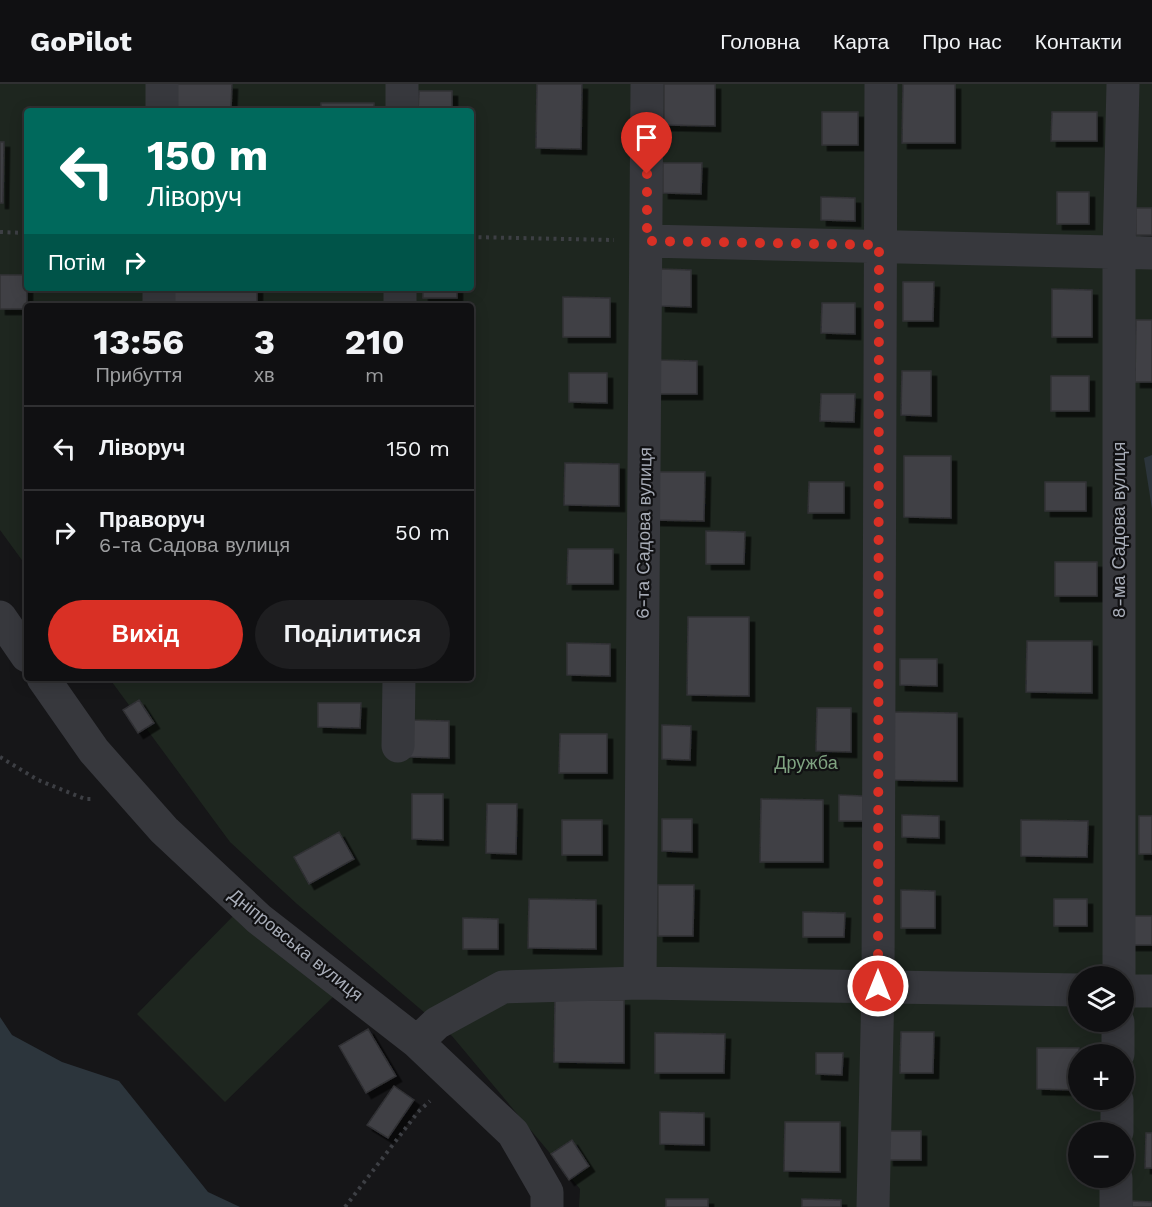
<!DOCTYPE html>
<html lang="uk">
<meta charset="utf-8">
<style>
:root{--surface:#101012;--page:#1e1e20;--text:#f1f3f6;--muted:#9c9d9f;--line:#303032;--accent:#d93025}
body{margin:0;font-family:"Work Sans",sans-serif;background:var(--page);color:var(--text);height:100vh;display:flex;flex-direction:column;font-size:22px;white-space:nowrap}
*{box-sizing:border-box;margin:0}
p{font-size:20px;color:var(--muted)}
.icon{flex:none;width:33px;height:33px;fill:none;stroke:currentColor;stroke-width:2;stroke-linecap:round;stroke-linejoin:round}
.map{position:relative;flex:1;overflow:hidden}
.drawer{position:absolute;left:24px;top:219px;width:450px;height:378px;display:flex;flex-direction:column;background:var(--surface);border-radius:6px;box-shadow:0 3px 15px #0003,0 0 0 2px var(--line)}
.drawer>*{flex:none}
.hud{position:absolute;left:24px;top:24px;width:450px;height:183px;border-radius:6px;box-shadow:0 3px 15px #0003,0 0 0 2px var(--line);background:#00695c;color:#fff;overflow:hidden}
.fabs{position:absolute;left:1068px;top:882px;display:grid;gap:12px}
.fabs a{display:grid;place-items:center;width:66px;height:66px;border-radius:50%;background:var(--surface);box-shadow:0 3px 15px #0003,0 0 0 2px var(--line);font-size:30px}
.pin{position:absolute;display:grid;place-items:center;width:51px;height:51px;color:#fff;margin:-62px -26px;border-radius:50% 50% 50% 0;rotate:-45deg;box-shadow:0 0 6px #0007}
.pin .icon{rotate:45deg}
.me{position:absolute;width:66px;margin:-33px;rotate:0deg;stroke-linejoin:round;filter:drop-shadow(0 0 4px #0008)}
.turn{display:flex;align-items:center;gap:21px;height:126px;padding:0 24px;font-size:27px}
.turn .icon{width:78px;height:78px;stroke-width:2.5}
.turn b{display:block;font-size:42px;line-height:51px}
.then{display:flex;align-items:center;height:57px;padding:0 24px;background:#0003;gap:12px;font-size:22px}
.eta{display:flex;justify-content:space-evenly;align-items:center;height:102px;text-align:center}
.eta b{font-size:36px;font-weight:700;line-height:42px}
.primary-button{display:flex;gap:12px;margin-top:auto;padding:12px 24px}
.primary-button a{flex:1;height:69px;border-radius:36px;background:var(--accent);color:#fff;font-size:24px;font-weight:700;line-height:69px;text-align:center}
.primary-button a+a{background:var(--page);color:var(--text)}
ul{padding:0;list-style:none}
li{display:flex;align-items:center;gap:18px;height:84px;padding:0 24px;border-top:2px solid var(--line)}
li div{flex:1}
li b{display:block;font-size:22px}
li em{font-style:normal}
header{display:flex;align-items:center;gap:36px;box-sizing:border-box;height:84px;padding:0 30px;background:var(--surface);border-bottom:2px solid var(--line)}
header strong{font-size:28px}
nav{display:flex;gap:33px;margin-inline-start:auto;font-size:21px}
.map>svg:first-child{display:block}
</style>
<header>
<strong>GoPilot</strong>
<nav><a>Головна</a><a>Карта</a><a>Про нас</a><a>Контакти</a></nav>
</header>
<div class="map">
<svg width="1152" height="1123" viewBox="0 0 1152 1123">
<defs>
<filter id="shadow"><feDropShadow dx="5.5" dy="5.5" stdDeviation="0" flood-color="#0009"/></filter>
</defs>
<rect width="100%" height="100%" fill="#161618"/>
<path fill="#1e261f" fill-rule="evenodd" d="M 0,0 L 1152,0 L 1152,1123 L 579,1123 L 580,1105 L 452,952 L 297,820 L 230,758 L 109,594 L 471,594 L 471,222 L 27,222 L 27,483 L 0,446 ZM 27,27 L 471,27 L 471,204 L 27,204 ZM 1078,892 L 1124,892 L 1124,938 L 1078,938 ZM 1078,970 L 1124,970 L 1124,1016 L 1078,1016 ZM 1078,1048 L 1124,1048 L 1124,1094 L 1078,1094 Z
M 238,827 L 334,912 L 225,1018 L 137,930 Z"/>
<path fill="#2c353c" d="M 1152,371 L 1152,425 L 1144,374 Z
M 0,933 L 12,951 L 62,978 L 119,997 L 208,1108 L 240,1123 L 0,1123 Z"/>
<path fill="#404145" stroke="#303034" stroke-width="1.5" filter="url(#shadow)" d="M 175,0 L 232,0 L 231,27 L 175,27 Z
M 537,0 L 582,0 L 581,65 L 536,64 Z
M 664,0 L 715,0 L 715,42 L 664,41 Z
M 903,0 L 955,0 L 955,59 L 902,59 Z
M 419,7 L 452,7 L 452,27 L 418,27 Z
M 321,19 L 374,19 L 374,27 L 321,27 Z
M 822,28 L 858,28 L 858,61 L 822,61 Z
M 1052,28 L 1097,28 L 1097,57 L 1051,57 Z
M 0,58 L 4,58 L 3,119 L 0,119 Z
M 663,79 L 702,79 L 701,110 L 663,109 Z
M 1057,108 L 1089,108 L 1089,140 L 1057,140 Z
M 821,113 L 855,114 L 855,137 L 821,136 Z
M 1136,124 L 1152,124 L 1152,151 L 1136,151 Z
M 660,185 L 691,186 L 691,223 L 660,222 Z
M 0,191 L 27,191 L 27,225 L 0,225 Z
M 903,198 L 934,198 L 933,237 L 903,237 Z
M 170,204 L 257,204 L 257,221 L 170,219 Z
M 423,204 L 457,204 L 457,214 L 423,214 Z
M 1052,205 L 1092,206 L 1092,253 L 1052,253 Z
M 563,213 L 610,214 L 610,253 L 563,253 Z
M 822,219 L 855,219 L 855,250 L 821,249 Z
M 1136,236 L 1152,236 L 1152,298 L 1135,298 Z
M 656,276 L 697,277 L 697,310 L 656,310 Z
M 902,287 L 931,287 L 931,332 L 901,331 Z
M 569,289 L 607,289 L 607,319 L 569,318 Z
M 1051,292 L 1089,292 L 1089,327 L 1051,327 Z
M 821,310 L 855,310 L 854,338 L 820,337 Z
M 904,372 L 951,372 L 951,434 L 904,433 Z
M 565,379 L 619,380 L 619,422 L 564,421 Z
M 651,388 L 705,388 L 704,437 L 650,436 Z
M 809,398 L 844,398 L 844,429 L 808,429 Z
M 1045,398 L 1086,398 L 1086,427 L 1045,427 Z
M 706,447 L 745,448 L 744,480 L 706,480 Z
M 568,465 L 613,465 L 613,500 L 567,500 Z
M 1055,478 L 1097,478 L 1097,512 L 1055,512 Z
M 688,533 L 749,533 L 749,612 L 687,611 Z
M 1027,557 L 1092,557 L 1092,609 L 1026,608 Z
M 567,559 L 610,560 L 610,592 L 567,591 Z
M 900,575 L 937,575 L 937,602 L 900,601 Z
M 139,616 L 154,639 L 138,649 L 123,626 Z
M 318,619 L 361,619 L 360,644 L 318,643 Z
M 817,624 L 851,624 L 851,668 L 816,667 Z
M 893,628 L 957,629 L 957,697 L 893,696 Z
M 408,636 L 449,637 L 449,674 L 408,673 Z
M 662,641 L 691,642 L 690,676 L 662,675 Z
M 560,650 L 607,650 L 607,689 L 559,689 Z
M 412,710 L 443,710 L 443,756 L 412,755 Z
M 839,711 L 863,712 L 863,737 L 839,737 Z
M 761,715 L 823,716 L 823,778 L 760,778 Z
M 487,720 L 517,720 L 516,770 L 486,769 Z
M 902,731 L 939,732 L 939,754 L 902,753 Z
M 1139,732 L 1152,732 L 1152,770 L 1139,770 Z
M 662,735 L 692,735 L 692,768 L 662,767 Z
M 562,736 L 602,736 L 602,771 L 562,771 Z
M 1021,736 L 1088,737 L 1087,773 L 1021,772 Z
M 339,748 L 354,775 L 309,800 L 294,773 Z
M 658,801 L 694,801 L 693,852 L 658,852 Z
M 901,806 L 935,807 L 935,844 L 901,844 Z
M 529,815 L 596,816 L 596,865 L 528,864 Z
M 1054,815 L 1087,815 L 1087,842 L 1054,842 Z
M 803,828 L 845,829 L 844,853 L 803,853 Z
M 1130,832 L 1152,832 L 1152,861 L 1130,861 Z
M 463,834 L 498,835 L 498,865 L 463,865 Z
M 555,916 L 624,916 L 624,979 L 554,978 Z
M 368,945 L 396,992 L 366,1009 L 339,962 Z
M 901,948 L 934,948 L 933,989 L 900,989 Z
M 655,949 L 725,950 L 724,989 L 655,989 Z
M 1037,964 L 1079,964 L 1078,1006 L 1037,1005 Z
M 816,969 L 843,969 L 842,991 L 816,990 Z
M 394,1002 L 414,1016 L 388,1054 L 367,1041 Z
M 660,1028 L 704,1029 L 704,1061 L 660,1060 Z
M 785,1038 L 840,1038 L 840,1088 L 784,1087 Z
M 888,1047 L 921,1047 L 921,1076 L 888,1076 Z
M 1146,1049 L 1152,1049 L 1152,1084 L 1145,1084 Z
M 572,1056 L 589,1082 L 569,1096 L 551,1070 Z
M 666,1115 L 708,1115 L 708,1123 L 666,1123 Z
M 802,1115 L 841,1116 L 841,1123 L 802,1123 Z
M 1132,1117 L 1152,1118 L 1152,1123 L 1132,1123 Z"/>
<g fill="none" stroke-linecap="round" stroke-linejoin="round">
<path stroke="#3d3f44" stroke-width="4" stroke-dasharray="3 4.5" stroke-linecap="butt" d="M 0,148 L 27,149
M 471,153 L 614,156
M 0,673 L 38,696 L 85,715 L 91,715
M 345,1123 L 418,1028 L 430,1017"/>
<path stroke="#37383d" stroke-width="33" d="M 162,27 L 162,0
M 402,27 L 402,0
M 647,157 L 1152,169
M 159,222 L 159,204
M 400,222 L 400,204
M 0,533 L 27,572
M 43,594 L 94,667 L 164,746 L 259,835 L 417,958 L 513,1049 L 547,1108 L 547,1123
M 398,662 L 399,594
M 1119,892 L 1119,168 L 1123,0
M 640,899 L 647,0
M 1124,907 L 1152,907
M 417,958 L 437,939 L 503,903 L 640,899 L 1078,906
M 1118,970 L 1118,938
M 1117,1048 L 1117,1016
M 873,1123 L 878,902 L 881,0
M 1116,1123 L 1116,1094"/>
</g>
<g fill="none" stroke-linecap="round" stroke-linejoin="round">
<path stroke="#d93025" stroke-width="10" stroke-dasharray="0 18" d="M 647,90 L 647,157 L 879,161 L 878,902"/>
</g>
<g text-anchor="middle" stroke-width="4.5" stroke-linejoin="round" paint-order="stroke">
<g font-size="18" fill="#a8adb8" stroke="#111113">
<text transform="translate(1119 446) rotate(-90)" y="6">8-ма Садова вулиця</text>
<text transform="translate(644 449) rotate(-89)" y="6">6-та Садова вулиця</text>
<text transform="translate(296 861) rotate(39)" y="6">Дніпровська вулиця</text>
</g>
<g font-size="18" fill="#7fa381" stroke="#111113">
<text x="806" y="685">Дружба</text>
</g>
</g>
</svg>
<div class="fabs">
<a><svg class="icon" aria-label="layers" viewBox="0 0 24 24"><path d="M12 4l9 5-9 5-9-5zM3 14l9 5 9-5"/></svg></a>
<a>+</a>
<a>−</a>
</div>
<div class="pin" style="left:647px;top:90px;background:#d93025"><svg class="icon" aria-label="arrive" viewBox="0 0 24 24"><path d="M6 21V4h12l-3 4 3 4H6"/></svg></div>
<svg class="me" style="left:878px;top:902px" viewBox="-20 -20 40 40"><circle r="17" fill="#d93025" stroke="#fff" stroke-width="3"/><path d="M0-11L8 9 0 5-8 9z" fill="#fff"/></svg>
<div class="hud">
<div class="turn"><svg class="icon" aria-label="left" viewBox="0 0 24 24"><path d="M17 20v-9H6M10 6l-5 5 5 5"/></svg><div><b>150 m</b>Ліворуч</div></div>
<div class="then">Потім<svg class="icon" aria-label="right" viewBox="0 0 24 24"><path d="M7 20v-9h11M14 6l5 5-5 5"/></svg></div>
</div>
<section class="drawer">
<div class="eta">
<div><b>13:56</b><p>Прибуття</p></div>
<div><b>3</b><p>хв</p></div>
<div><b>210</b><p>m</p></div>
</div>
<ul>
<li><svg class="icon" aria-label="left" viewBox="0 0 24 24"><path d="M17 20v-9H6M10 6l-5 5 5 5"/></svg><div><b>Ліворуч</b></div><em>150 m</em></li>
<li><svg class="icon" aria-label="right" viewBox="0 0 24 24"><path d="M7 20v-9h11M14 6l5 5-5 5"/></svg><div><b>Праворуч</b><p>6-та Садова вулиця</p></div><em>50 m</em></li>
</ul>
<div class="primary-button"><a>Вихід</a><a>Поділитися</a></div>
</section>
</div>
